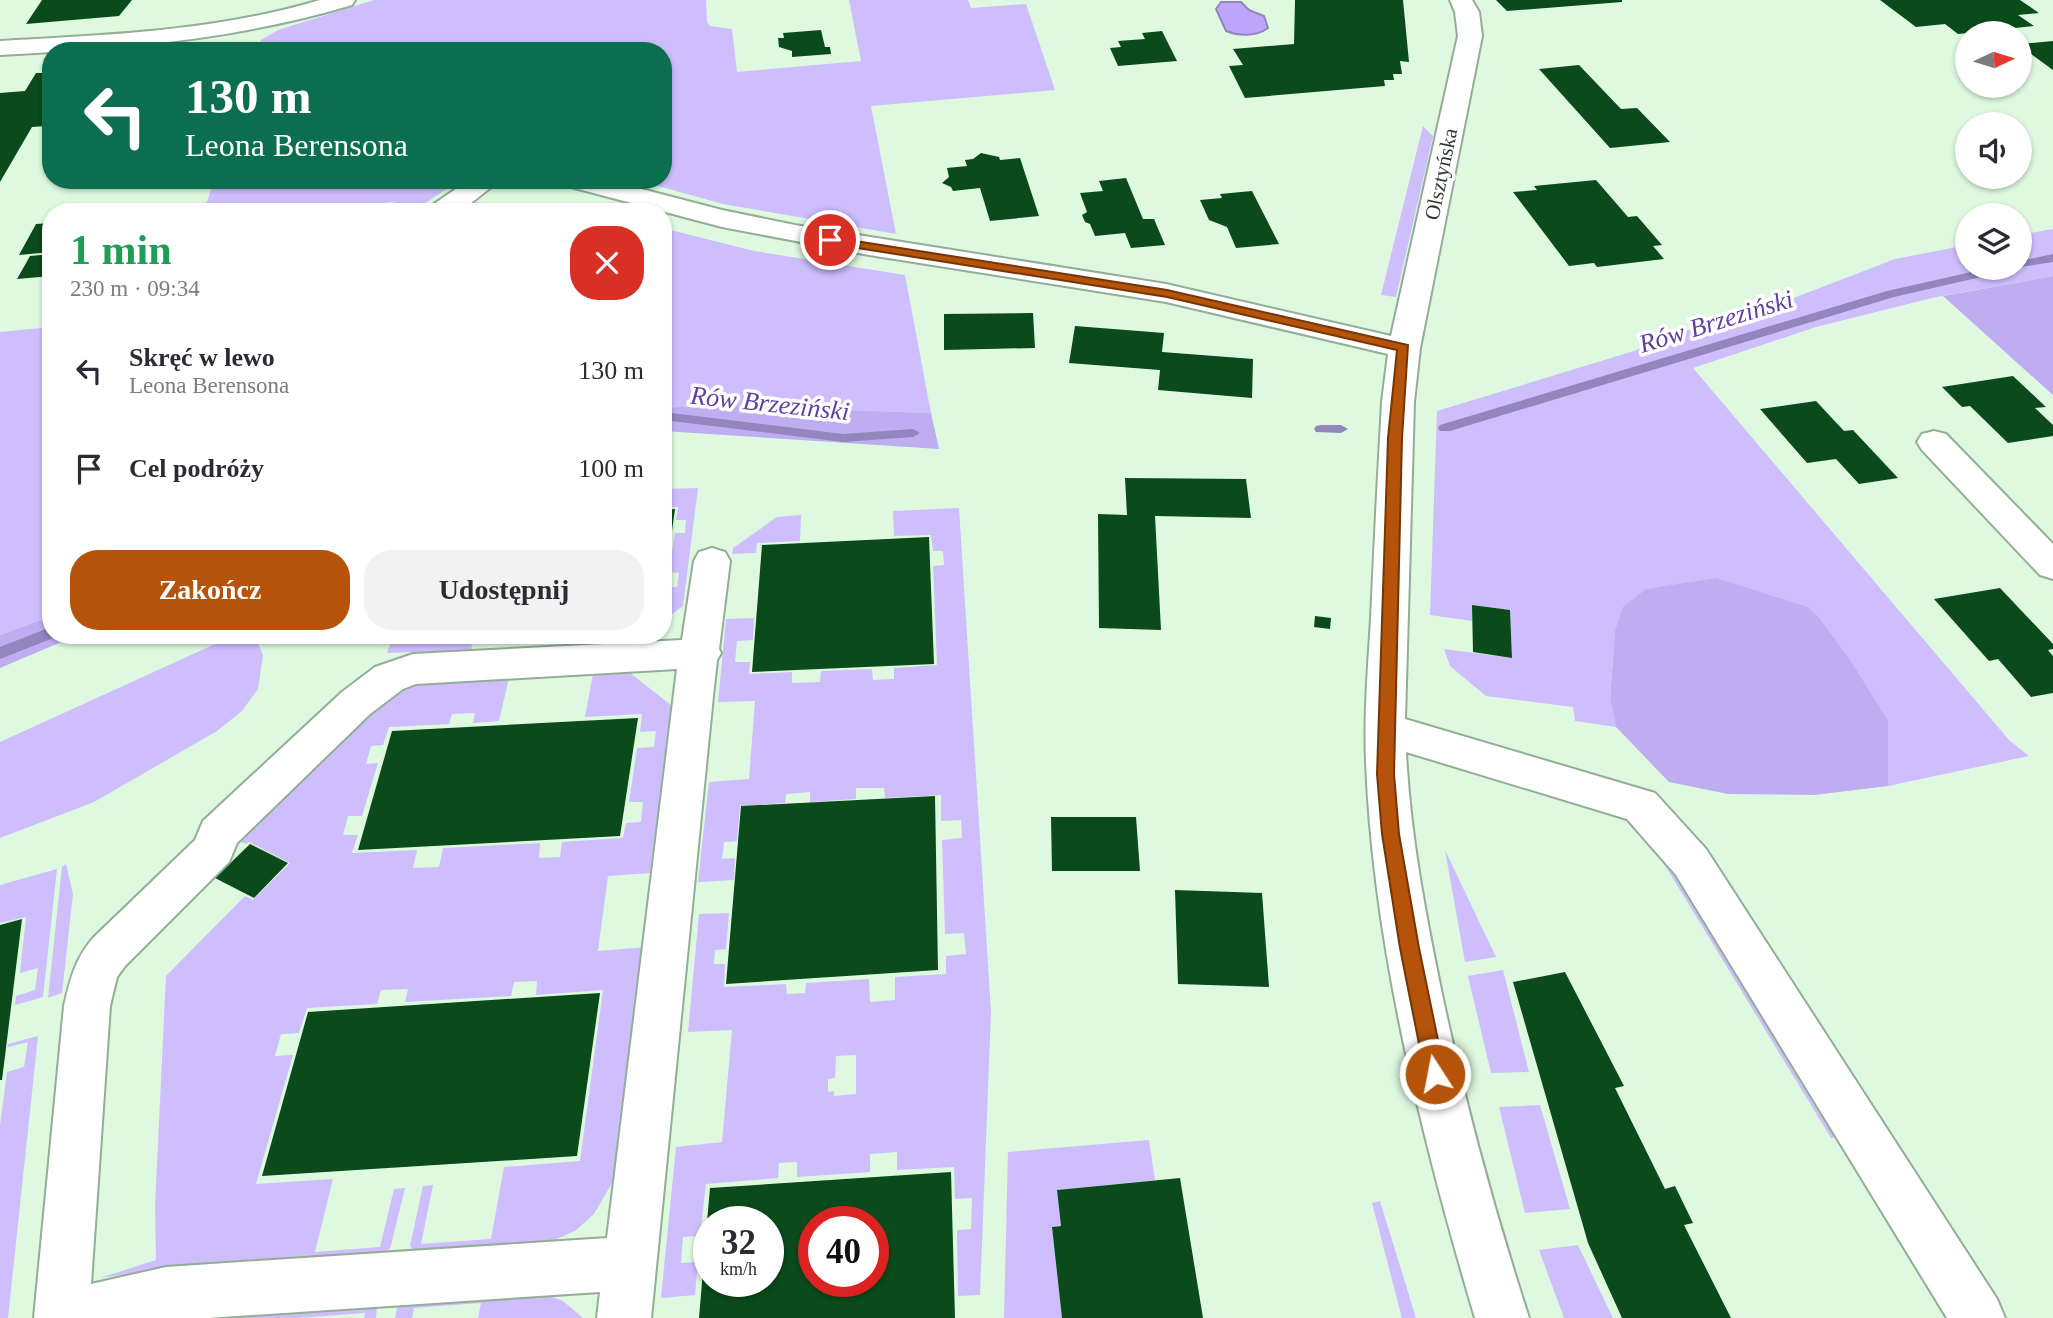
<!DOCTYPE html>
<html lang="pl">
<meta charset="utf-8">
<style>
:root{--surface:#fff;--page:#f2f2f3;--text:#2b2b33;--muted:#7c7c81;--accent:#b45309}
body{margin:0;font-family:Georgia,serif;background:var(--page);color:var(--text);height:100vh;display:flex;flex-direction:column;font-size:26px;white-space:nowrap}
*{box-sizing:border-box;margin:0}
p{font-size:23px;color:var(--muted)}
.icon{flex:none;width:38px;height:38px;fill:none;stroke:currentColor;stroke-width:2;stroke-linecap:round;stroke-linejoin:round}
.map{position:relative;flex:1;overflow:hidden}
.details{position:absolute;left:42px;top:203px;width:630px;height:441px;display:flex;flex-direction:column;background:var(--surface);border-radius:28px;box-shadow:0 2px 5px #0004}
.details>*{flex:none}
.guide{position:absolute;left:42px;top:42px;width:630px;height:147px;border-radius:28px;box-shadow:0 2px 5px #0004;background:#0b6e4f;color:#fff;overflow:hidden}
.needle{width:46px;rotate:86deg}
.tools{position:absolute;left:1955px;top:21px;display:grid;gap:14px}
.tools a{display:grid;place-items:center;width:77px;height:77px;border-radius:50%;background:var(--surface);box-shadow:0 2px 5px #0004;font-size:35px}
.speed{position:absolute;left:693px;top:1206px;display:flex;gap:14px;font-size:35px;font-weight:700;text-align:center}
.speed>*{display:grid;place-content:center;width:91px;height:91px;border-radius:50%;background:var(--surface);box-shadow:0 2px 5px #0004;line-height:1}
.speed small{font-size:18px;font-weight:400}
.speed .limit{border:10px solid #d22;background:#fff;color:#111}
.pin{position:absolute;display:grid;place-items:center;width:60px;height:60px;color:#fff;margin:-30px;border:4px solid #fff;border-radius:50%;box-shadow:0 2px 7px #0007}
.me{position:absolute;width:77px;margin:-38px;rotate:349deg;stroke-linejoin:round;filter:drop-shadow(0 0 5px #0008)}
.turn{display:flex;align-items:center;gap:24px;height:147px;padding:0 28px;font-size:32px}
.turn .icon{width:91px;height:91px;stroke-width:2.5}
.turn b{display:block;font-size:49px;line-height:60px}
.round{display:grid;place-items:center;flex:none;width:74px;height:74px;border-radius:28px;background:var(--page)}
.headline{display:flex;align-items:center;justify-content:space-between;height:119px;padding:0 28px}
h1{font-size:42px;font-weight:700;line-height:52px;color:#1e9e55}
.primary-button{display:flex;gap:14px;margin-top:auto;padding:14px 28px}
.primary-button a{flex:1;height:80px;border-radius:28px;background:var(--accent);color:#fff;font-size:28px;font-weight:700;line-height:80px;text-align:center}
.primary-button a+a{background:var(--page);color:var(--text)}
ul{padding:0;list-style:none}
li{display:flex;align-items:center;gap:21px;height:98px;padding:0 28px}
li div{flex:1}
li b{display:block;font-size:26px}
li em{font-style:normal}
.map>svg:first-child{display:block}
</style>
<div class="map">
<svg width="2053" height="1318" viewBox="0 0 2053 1318">
<rect width="100%" height="100%" fill="#def9e0"/>
<path fill="#cebefe" fill-rule="evenodd" d="M 374,0 L 706,0 L 707,22 L 710,26 L 732,29 L 737,72 L 861,61 L 849,0 L 968,0 L 971,8 L 1026,4 L 1055,90 L 871,106 L 896,234 L 723,204 L 636,180 L 663,180 L 663,51 L 257,51 L 261,40 L 278,30 Z
M 1423,126 L 1433,136 L 1396,297 L 1381,295 Z
M 215,180 L 469,180 L 454,184 L 415,210 L 393,202 L 290,212 L 203,212 Z
M 663,228 L 754,251 L 905,275 L 931,413 L 707,405 L 663,408 Z
M 2053,229 L 2053,276 L 1936,297 L 1816,327 L 1693,368 L 2009,740 L 2029,756 L 1888,786 L 1888,721 L 1676,585 L 1646,589 L 1615,631 L 1610,699 L 1616,727 L 1575,721 L 1573,707 L 1486,696 L 1450,666 L 1444,649 L 1512,658 L 1510,610 L 1472,605 L 1472,621 L 1430,615 L 1437,411 L 1634,351 L 1745,308 L 1752,314 L 1895,259 L 1967,245 L 1967,268 L 2020,268 L 2020,235 Z
M 51,327 L 51,604 L 45,618 L 0,635 L 0,332 Z
M 698,488 L 683,606 L 663,621 L 666,587 L 677,587 L 679,573 L 669,572 L 675,533 L 685,533 L 686,520 L 676,520 L 678,507 L 663,507 L 663,489 Z
M 959,508 L 991,1012 L 980,1295 L 958,1296 L 957,1230 L 971,1229 L 972,1198 L 955,1199 L 954,1167 L 897,1170 L 897,1152 L 870,1154 L 870,1172 L 797,1177 L 797,1162 L 779,1163 L 778,1178 L 706,1184 L 700,1236 L 683,1237 L 681,1263 L 698,1262 L 695,1295 L 661,1298 L 676,1147 L 722,1142 L 732,1030 L 688,1032 L 699,914 L 729,913 L 726,949 L 715,950 L 714,964 L 725,964 L 724,987 L 786,984 L 787,994 L 805,993 L 806,983 L 869,979 L 870,1002 L 895,1000 L 895,977 L 946,974 L 946,956 L 966,954 L 964,933 L 945,934 L 942,840 L 962,838 L 961,820 L 941,821 L 941,795 L 885,798 L 884,788 L 856,788 L 856,799 L 810,802 L 810,792 L 786,794 L 785,803 L 740,806 L 737,841 L 724,842 L 722,859 L 735,858 L 734,880 L 698,882 L 709,782 L 749,779 L 755,701 L 718,702 L 726,619 L 754,618 L 753,640 L 737,641 L 735,662 L 750,662 L 749,674 L 792,672 L 792,683 L 820,682 L 821,671 L 872,669 L 873,680 L 894,679 L 894,668 L 937,665 L 933,566 L 944,565 L 943,551 L 933,551 L 931,535 L 894,536 L 893,511 ZM 856,1055 L 856,1094 L 834,1096 L 834,1091 L 828,1092 L 828,1079 L 835,1078 L 836,1056 Z
M 801,515 L 800,541 L 757,543 L 756,553 L 732,554 L 733,548 L 777,517 Z
M 393,635 L 474,635 L 471,650 L 387,653 Z
M 246,637 L 257,641 L 263,655 L 258,689 L 242,711 L 217,731 L 94,802 L 0,838 L 0,742 L 226,639 Z
M 629,672 L 672,706 L 650,873 L 608,876 L 598,951 L 647,947 L 615,1178 L 594,1214 L 575,1231 L 552,1241 L 414,1251 L 410,1246 L 423,1186 L 433,1185 L 421,1244 L 491,1239 L 504,1167 L 580,1161 L 603,990 L 536,995 L 537,981 L 514,982 L 511,996 L 405,1002 L 408,989 L 381,990 L 377,1004 L 307,1008 L 299,1033 L 281,1034 L 275,1056 L 293,1055 L 256,1184 L 333,1179 L 315,1252 L 380,1247 L 394,1189 L 405,1188 L 390,1249 L 381,1253 L 174,1268 L 100,1278 L 156,1260 L 155,1206 L 166,976 L 245,896 L 253,900 L 290,863 L 249,842 L 246,844 L 234,839 C 276,798 365,698 418,684 C 447,677 480,679 509,678 L 499,721 L 473,723 L 475,713 L 452,714 L 449,724 L 389,727 L 383,745 L 371,746 L 366,764 L 378,763 L 362,816 L 348,816 L 343,835 L 358,835 L 352,853 L 417,850 L 413,868 L 439,867 L 443,848 L 540,843 L 539,858 L 560,857 L 562,842 L 623,838 L 626,823 L 641,822 L 643,802 L 629,802 L 637,748 L 654,747 L 656,731 L 640,732 L 642,714 L 585,717 L 593,674 Z
M 1445,850 L 1496,957 L 1465,962 Z
M 1663,862 L 1721,933 L 1846,1135 L 1831,1138 Z
M 66,864 L 73,894 L 62,993 L 48,998 L 62,867 Z
M 57,869 L 43,997 L 15,1005 L 16,996 L 35,990 L 38,968 L 20,973 L 26,917 L 0,923 L 0,885 Z
M 1503,970 L 1529,1072 L 1491,1073 L 1468,976 Z
M 38,1036 L 8,1318 L 0,1318 L 0,1125 L 7,1072 L 24,1067 L 28,1042 L 8,1047 L 8,1044 Z
M 1540,1105 L 1570,1209 L 1525,1213 L 1499,1107 Z
M 1149,1140 L 1155,1180 L 1057,1190 L 1061,1226 L 1052,1227 L 1062,1318 L 1004,1318 L 1008,1152 Z
M 1380,1201 L 1416,1318 L 1402,1318 L 1372,1203 Z
M 1578,1245 L 1613,1318 L 1564,1318 L 1539,1250 Z
M 547,1295 L 563,1301 L 583,1318 L 478,1318 L 481,1303 L 414,1308 L 412,1318 L 395,1318 L 397,1307 L 403,1303 Z
M 377,1307 L 376,1318 L 364,1318 L 365,1313 L 298,1318 L 188,1318 Z"/>
<path fill="#bfadf2" d="M 2053,276 L 2053,395 L 1943,296 Z
M 707,405 L 931,413 L 939,449 L 663,431 L 663,408 Z
M 1716,578 L 1808,607 L 1820,619 L 1854,666 L 1888,721 L 1888,786 L 1814,795 L 1728,794 L 1669,782 L 1616,727 L 1610,699 L 1615,631 L 1623,607 L 1646,589 Z
M 51,616 L 51,635 L 78,635 L 0,668 L 0,635 Z"/>
<path fill="#bda5fb" stroke="#9385be" stroke-width="2" d="M 1221,2 L 1241,2 L 1249,10 L 1264,16 L 1268,28 C 1256,37 1239,36 1226,31 L 1216,9 Z"/>
<g fill="none" stroke-linecap="round" stroke-linejoin="round">
<path fill="#9385be" fill-rule="evenodd" d="M 2053,254 L 2053,262 L 2020,267 L 2020,261 Z
M 1989,268 L 2009,268 L 2007,271 L 1894,297 L 1450,431 L 1440,431 L 1438,428 L 1440,425 L 1887,291 Z
M 663,412 L 843,434 L 913,429 L 920,433 L 913,437 L 843,442 L 663,420 Z
M 1321,425 L 1341,425 L 1348,429 L 1341,433 L 1316,432 L 1314,429 L 1316,426 Z
M 51,627 L 51,635 L 57,635 L 56,637 L 0,659 L 0,647 Z"/>
</g>
<path fill="#0a4a1b" fill-rule="evenodd" d="M 42,0 L 132,0 L 119,16 L 26,24 Z
M 1295,0 L 1403,0 L 1409,62 L 1400,61 L 1402,74 L 1393,74 L 1394,80 L 1384,80 L 1385,86 L 1245,98 L 1229,66 L 1243,65 L 1233,49 L 1294,44 Z
M 1496,0 L 1622,0 L 1622,2 L 1507,11 Z
M 1880,0 L 2020,0 L 2039,13 L 2018,15 L 2034,26 L 1958,34 L 1945,24 L 1916,27 Z
M 821,30 L 825,47 L 830,47 L 831,54 L 792,57 L 792,51 L 779,47 L 778,38 L 784,38 L 783,33 Z
M 1162,31 L 1177,61 L 1118,66 L 1110,48 L 1121,47 L 1118,41 L 1145,39 L 1142,33 Z
M 2053,41 L 2053,70 L 2020,46 L 2020,44 Z
M 1579,65 L 1621,109 L 1637,108 L 1670,142 L 1610,148 L 1539,69 Z
M 36,73 L 51,73 L 51,118 L 46,126 L 32,127 L 0,182 L 0,93 L 25,91 Z
M 981,153 L 999,157 L 1000,160 L 1020,158 L 1039,216 L 990,221 L 980,188 L 953,191 L 951,187 L 942,183 L 949,177 L 947,168 L 967,166 L 965,160 L 973,159 Z
M 1126,178 L 1143,219 L 1154,219 L 1165,245 L 1131,248 L 1125,233 L 1095,236 L 1090,224 L 1085,222 L 1082,215 L 1087,212 L 1080,193 L 1103,191 L 1099,181 Z
M 86,180 L 154,180 L 155,182 L 82,189 Z
M 1596,180 L 1628,217 L 1637,216 L 1662,245 L 1653,246 L 1664,259 L 1597,267 L 1594,263 L 1569,266 L 1513,192 L 1537,190 L 1534,186 Z
M 1252,191 L 1279,244 L 1236,248 L 1227,227 L 1209,220 L 1200,200 L 1222,198 L 1220,194 Z
M 51,223 L 51,252 L 19,255 L 36,224 Z
M 51,254 L 51,276 L 17,279 L 30,256 Z
M 1033,313 L 1035,348 L 944,350 L 944,314 Z
M 1075,326 L 1164,333 L 1162,352 L 1253,359 L 1252,398 L 1158,390 L 1160,370 L 1069,363 Z
M 2013,376 L 2046,407 L 2035,408 L 2053,425 L 2053,436 L 2008,443 L 1970,406 L 1962,407 L 1942,387 Z
M 1816,401 L 1844,431 L 1853,430 L 1898,478 L 1859,484 L 1836,459 L 1807,463 L 1760,409 Z
M 1125,478 L 1246,479 L 1251,518 L 1155,516 L 1161,630 L 1099,628 L 1098,514 L 1127,515 Z
M 675,509 L 665,581 L 663,581 L 663,510 Z
M 929,537 L 934,664 L 752,672 L 762,545 Z
M 2000,588 L 2053,644 L 2053,649 L 2048,650 L 2053,656 L 2053,693 L 2031,697 L 1998,659 L 1989,661 L 1934,599 Z
M 1472,605 L 1510,610 L 1512,658 L 1473,652 Z
M 1315,616 L 1331,618 L 1330,629 L 1314,627 Z
M 638,718 L 620,836 L 358,850 L 392,731 Z
M 935,796 L 938,970 L 726,984 L 741,806 Z
M 1051,817 L 1136,817 L 1140,871 L 1052,871 Z
M 250,844 L 288,863 L 254,898 L 215,878 Z
M 1175,890 L 1262,893 L 1269,987 L 1178,984 Z
M 22,919 L 2,1080 L 0,1080 L 0,925 Z
M 1565,972 L 1624,1086 L 1615,1088 L 1665,1189 L 1675,1186 L 1693,1223 L 1684,1225 L 1731,1318 L 1622,1318 L 1588,1243 L 1513,982 Z
M 600,993 L 577,1156 L 262,1176 L 308,1012 Z
M 951,1172 L 955,1318 L 699,1318 L 707,1223 L 709,1281 L 768,1281 L 768,1222 L 707,1222 L 710,1188 ZM 814,1222 L 873,1222 L 873,1281 L 814,1281 Z
M 1180,1178 L 1203,1318 L 1062,1318 L 1052,1227 L 1061,1226 L 1057,1190 Z"/>
<g fill="none" stroke-linecap="round" stroke-linejoin="round">
<g stroke="#93ad96" stroke-width="4">
<path id="minor" d="M 320,0 L 355,0 L 352,5 C 236,40 118,49 0,55 L 0,41 C 108,35 216,31 320,0 Z
M 1450,0 L 1472,0 L 1479,12 L 1482,36 L 1420,348 L 1414,402 L 1405,719 L 1655,793 L 1706,849 L 1997,1299 L 2005,1318 L 1947,1318 L 1676,875 L 1627,819 L 1406,752 C 1410,835 1426,917 1443,999 C 1466,1107 1495,1213 1529,1318 L 1475,1318 C 1423,1143 1373,945 1366,762 C 1364,715 1368,667 1371,619 C 1374,547 1378,474 1382,402 L 1388,354 L 1166,302 L 869,255 L 722,227 L 567,186 L 564,180 L 607,180 L 722,210 L 795,225 L 1166,284 L 1391,336 L 1458,36 L 1455,12 Z
M 469,180 L 500,180 L 460,212 L 427,212 L 431,206 Z
M 1934,431 L 1946,434 L 2053,544 L 2053,579 L 2040,575 L 1922,450 L 1917,442 L 1922,434 Z
M 712,548 L 725,552 L 730,561 L 719,649 L 721,653 L 717,660 L 713,696 L 651,1318 L 597,1318 L 600,1292 L 208,1318 L 34,1318 L 64,1006 C 70,980 75,959 93,938 L 195,840 L 203,821 L 342,692 L 375,667 L 413,654 L 682,640 L 694,561 L 699,552 ZM 677,669 L 607,1238 L 166,1267 L 91,1284 L 110,1006 L 117,977 L 125,966 L 229,862 L 237,843 L 370,714 L 403,689 L 416,684 Z"/>
</g>
<use href="#minor" fill="#fff" fill-rule="evenodd"/>
</g>
<path fill="#b45309" stroke="#753606" stroke-width="2" d="M 830,237 L 1167,290 L 1408,345 L 1402,438 L 1394,774 L 1399,834 L 1419,948 L 1445,1074 L 1442,1081 L 1435,1084 L 1428,1081 L 1425,1074 L 1400,948 L 1382,834 L 1377,774 L 1388,438 L 1397,350 L 1167,297 L 826,243 L 824,240 Z"/>
<g text-anchor="middle" stroke-width="7" stroke-linejoin="round" paint-order="stroke">
<g font-size="21" fill="#303a31" stroke="#fefefe">
<text transform="translate(1441 174) rotate(-78)" y="7">Olsztyńska</text>
</g>
<g font-size="26" font-style="italic" fill="#623fa2" stroke="#fefefe">
<text transform="translate(1716 321) rotate(-17)" y="9">Rów Brzeziński</text>
<text transform="translate(770 403) rotate(6)" y="9">Rów Brzeziński</text>
</g>
</g>
</svg>
<div class="tools">
<a><svg class="needle" viewBox="-14 -14 28 28"><path d="M0-13l5 13h-10z" fill="#e53935"/><path d="M0 13l5-13h-10z" fill="#7c7c81"/></svg></a>
<a><svg class="icon" aria-label="sound" viewBox="0 0 24 24"><path d="M4 9h4l5-4v14l-5-4H4zM17 9q2 3 0 6"/></svg></a>
<a><svg class="icon" aria-label="layers" viewBox="0 0 24 24"><path d="M12 4l9 5-9 5-9-5zM3 14l9 5 9-5"/></svg></a>
</div>
<div class="speed"><div>32<small>km/h</small></div><div class="limit">40</div></div>
<div class="pin" style="left:830px;top:240px;background:#d93025"><svg class="icon" aria-label="arrive" viewBox="0 0 24 24"><path d="M6 21V4h12l-3 4 3 4H6"/></svg></div>
<svg class="me" style="left:1435px;top:1074px" viewBox="-20 -20 40 40"><circle r="17" fill="#b45309" stroke="#fff" stroke-width="3"/><path d="M0-11L8 9 0 5-8 9z" fill="#fff"/></svg>
<div class="guide">
<div class="turn"><svg class="icon" aria-label="left" viewBox="0 0 24 24"><path d="M17 20v-9H6M10 6l-5 5 5 5"/></svg><div><b>130 m</b>Leona Berensona</div></div>
</div>
<section class="details">
<div class="headline"><div><h1>1 min</h1><p>230 m · 09:34</p></div><a class="round" style="background:#d93025;color:#fff"><svg class="icon" aria-label="close" viewBox="0 0 24 24"><path d="M6 6l12 12M18 6L6 18"/></svg></a></div>
<ul>
<li><svg class="icon" aria-label="left" viewBox="0 0 24 24"><path d="M17 20v-9H6M10 6l-5 5 5 5"/></svg><div><b>Skręć w lewo</b><p>Leona Berensona</p></div><em>130 m</em></li>
<li><svg class="icon" aria-label="arrive" viewBox="0 0 24 24"><path d="M6 21V4h12l-3 4 3 4H6"/></svg><div><b>Cel podróży</b></div><em>100 m</em></li>
</ul>
<div class="primary-button"><a>Zakończ</a><a>Udostępnij</a></div>
</section>
</div>
